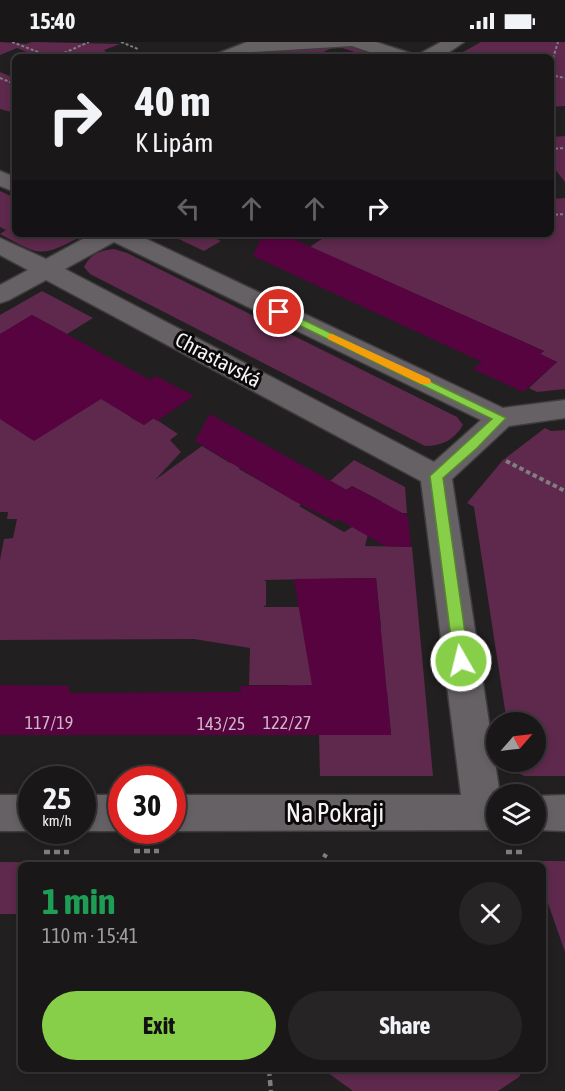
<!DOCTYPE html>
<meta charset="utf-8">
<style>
:root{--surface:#1a1719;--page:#272426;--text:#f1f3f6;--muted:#9f9fa2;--line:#383638;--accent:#88cf49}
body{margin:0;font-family:"Asap Condensed",sans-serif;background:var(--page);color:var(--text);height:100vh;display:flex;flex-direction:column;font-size:22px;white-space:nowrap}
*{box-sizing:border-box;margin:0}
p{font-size:20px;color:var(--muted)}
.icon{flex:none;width:33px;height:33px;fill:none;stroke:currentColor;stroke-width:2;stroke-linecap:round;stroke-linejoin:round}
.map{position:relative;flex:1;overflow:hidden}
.drawer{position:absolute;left:18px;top:820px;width:528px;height:210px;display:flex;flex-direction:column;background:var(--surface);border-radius:9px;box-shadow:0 3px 9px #0003,0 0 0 2px var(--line)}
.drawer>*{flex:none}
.guide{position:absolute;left:12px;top:12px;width:542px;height:183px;border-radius:9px;box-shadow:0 3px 9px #0003,0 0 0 2px var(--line);background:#1a1719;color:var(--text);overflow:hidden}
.needle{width:39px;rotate:62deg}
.controls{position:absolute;left:486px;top:670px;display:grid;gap:12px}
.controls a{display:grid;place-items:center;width:60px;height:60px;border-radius:50%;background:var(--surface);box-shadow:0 3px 9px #0003,0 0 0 2px var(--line);font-size:30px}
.speed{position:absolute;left:18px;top:724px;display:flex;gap:12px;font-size:30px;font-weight:700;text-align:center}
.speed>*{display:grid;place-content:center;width:78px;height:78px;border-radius:50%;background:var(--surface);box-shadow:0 3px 9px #0003,0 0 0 2px var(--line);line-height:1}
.speed small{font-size:15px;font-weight:400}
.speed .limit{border:9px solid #d22;background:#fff;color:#111}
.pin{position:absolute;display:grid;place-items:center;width:51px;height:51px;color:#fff;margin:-26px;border:3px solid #fff;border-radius:50%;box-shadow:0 2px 6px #0007}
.me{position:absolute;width:66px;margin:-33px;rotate:352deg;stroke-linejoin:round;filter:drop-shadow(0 0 4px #0008)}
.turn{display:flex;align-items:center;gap:21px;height:126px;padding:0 24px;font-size:27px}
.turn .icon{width:78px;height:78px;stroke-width:2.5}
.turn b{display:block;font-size:42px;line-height:51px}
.lanes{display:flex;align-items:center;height:57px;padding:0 24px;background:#0003;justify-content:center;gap:30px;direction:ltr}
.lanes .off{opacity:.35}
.round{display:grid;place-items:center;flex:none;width:63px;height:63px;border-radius:32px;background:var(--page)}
.headline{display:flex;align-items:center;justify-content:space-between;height:102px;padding:0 24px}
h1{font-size:36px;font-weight:700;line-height:45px;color:#1e9e55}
.primary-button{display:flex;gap:12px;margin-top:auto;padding:12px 24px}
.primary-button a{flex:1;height:69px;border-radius:36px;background:var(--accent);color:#111;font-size:24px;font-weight:700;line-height:69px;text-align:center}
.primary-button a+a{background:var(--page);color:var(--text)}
.status{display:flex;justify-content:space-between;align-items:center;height:42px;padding:0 30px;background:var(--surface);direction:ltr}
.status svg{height:16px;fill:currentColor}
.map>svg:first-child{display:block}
</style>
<div class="status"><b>15:40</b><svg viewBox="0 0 49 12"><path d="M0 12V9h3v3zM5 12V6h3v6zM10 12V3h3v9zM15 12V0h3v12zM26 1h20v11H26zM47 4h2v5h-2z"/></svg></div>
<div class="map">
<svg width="565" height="1049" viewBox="0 0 565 1049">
<rect width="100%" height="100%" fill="#221f21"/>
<path fill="#5e294c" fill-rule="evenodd" d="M 0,0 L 26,2 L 32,0 L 120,2 L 104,8 L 106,10 L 98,14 L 100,15 L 39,15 L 17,6 L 0,13 Z
M 481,0 L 565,0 L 565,64 L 551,65 L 550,15 L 454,15 Z
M 334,3 L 362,6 L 391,15 L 370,15 L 336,4 L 313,15 L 247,15 L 257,8 Z
M 0,30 L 12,35 L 15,34 L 15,71 L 0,67 Z
M 565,94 L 565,140 L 551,122 L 551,95 Z
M 0,149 L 15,156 L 15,192 L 80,192 L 78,196 C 39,217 38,212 0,192 L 6,188 L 0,185 Z
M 565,156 L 565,347 L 537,350 L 529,346 L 557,320 L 540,312 L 544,309 L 310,205 L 329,192 L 550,192 L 551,157 Z
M 168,192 L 206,192 L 221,199 L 204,209 Z
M 114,207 L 127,211 L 457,375 L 463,383 C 454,398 442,404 425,404 L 90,232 L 84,225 C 91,211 100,209 114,207 Z
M 42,249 L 93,276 L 67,292 L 32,273 L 1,292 L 139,368 L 130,375 L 144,383 L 154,376 L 178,392 L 170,398 L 181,410 L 155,438 L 202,404 L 230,421 L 235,418 L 242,423 L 239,427 L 293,458 L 305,459 L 299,464 L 344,490 L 354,484 L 368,492 L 365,504 L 412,505 L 433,734 L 320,734 L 319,693 L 391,692 L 387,649 L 318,650 L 288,643 L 249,643 L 250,606 L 194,597 L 0,598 L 0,518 L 4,497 L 13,496 L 17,477 L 7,477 L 8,470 L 0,470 L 0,273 ZM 376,536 L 381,585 L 303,586 L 308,565 L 263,565 L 266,563 L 266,539 L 263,538 Z
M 545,386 L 551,389 L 565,388 L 565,734 L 524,734 L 514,729 L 512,720 L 536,720 L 536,681 L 507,681 L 474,465 L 467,461 L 503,418 Z
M 354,418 L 405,445 L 407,471 L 387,471 L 381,459 L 352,444 L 346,448 L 330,439 Z
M 533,819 L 565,819 L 565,910 L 543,847 L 543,824 L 535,823 Z
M 0,820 L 244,821 L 255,823 L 21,824 L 21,872 L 0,872 Z
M 324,1028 L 523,1028 L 519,1035 L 498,1049 L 353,1049 Z"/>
<path fill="#560340" d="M 263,192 L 282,192 L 544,309 L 540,312 L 557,320 L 523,350 L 473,327 L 482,320 L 253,214 Z
M 32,273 L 150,338 L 156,334 L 194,354 L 157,379 L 153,376 L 144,383 L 101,357 L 34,399 L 0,377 L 0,292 Z
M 210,372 L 347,448 L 352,444 L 408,474 L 411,505 L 385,504 L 338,477 L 336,480 L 294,459 L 195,399 Z
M 376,536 L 391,693 L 0,693 L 0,643 L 69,644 L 69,651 L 241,650 L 240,644 L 312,643 L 294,537 Z"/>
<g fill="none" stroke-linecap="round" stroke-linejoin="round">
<g stroke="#3f3c3e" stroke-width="3">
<path id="minor" d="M 247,0 L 376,0 L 410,11 L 412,15 L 384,15 L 352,4 L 252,10 L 242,15 L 217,15 L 219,11 Z
M 441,0 L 464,0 L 442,15 L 419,15 L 421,11 Z
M 0,129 L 15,135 L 15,150 L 0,144 Z
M 92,192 L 136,192 L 503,366 L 565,358 L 565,376 L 509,384 L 452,437 L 500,753 L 496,753 L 496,788 L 172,789 L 172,753 L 461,753 L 421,439 L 46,238 L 9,258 L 0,261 L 0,243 L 28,228 L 0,213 L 0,196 L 46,217 ZM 114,200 L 481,378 L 434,420 L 65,227 Z
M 0,753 L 32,753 L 32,789 L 0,789 Z
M 82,753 L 122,753 L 122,789 L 82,789 Z
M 565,753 L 565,789 L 536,788 L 536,754 Z"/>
</g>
<path stroke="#817e80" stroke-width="2" stroke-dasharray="3 2" stroke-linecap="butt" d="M 12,0 L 51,15
M 121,0 L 138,7
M 55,15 L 89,0
M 550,26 L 558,0
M 550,33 L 565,36
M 0,36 L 15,42
M 550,107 L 565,106
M 550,173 L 565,172"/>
<path stroke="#817e80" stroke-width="4" stroke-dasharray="4.5 3" stroke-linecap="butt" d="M 506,419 L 565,449"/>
<path stroke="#817e80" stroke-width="4.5" stroke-dasharray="6 4" stroke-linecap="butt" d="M 134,809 L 159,809
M 44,810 L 69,810
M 506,810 L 525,810
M 319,824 L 326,812
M 269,1028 L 271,1049"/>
<use href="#minor" fill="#666164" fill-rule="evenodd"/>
</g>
<path fill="#88cf49" stroke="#58872f" stroke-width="1.5" d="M 279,266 L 506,376 L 477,406 L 443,436 L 469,619 L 466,623 L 456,623 L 454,619 L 430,434 L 492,377 L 276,272 L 274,270 Z"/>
<path fill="#f59e0b" d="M 332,292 L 430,337 L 431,340 L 430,342 L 421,342 L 328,297 L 328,293 Z"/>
<g text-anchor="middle" stroke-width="6" stroke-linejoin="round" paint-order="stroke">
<g font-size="18" fill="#ceb8c8">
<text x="49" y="687">117/19</text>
<text x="287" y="687">122/27</text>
<text x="221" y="688">143/25</text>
</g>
<g font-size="21" fill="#f6f4f5" stroke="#0b090a">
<text transform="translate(218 318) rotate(28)" y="7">Chrastavská</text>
</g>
<g font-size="26" fill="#f6f4f5" stroke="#0b090a">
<text x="335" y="780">Na Pokraji</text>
</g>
</g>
</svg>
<div class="controls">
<a><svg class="needle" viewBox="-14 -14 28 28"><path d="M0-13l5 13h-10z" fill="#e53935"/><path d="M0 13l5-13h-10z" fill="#9f9fa2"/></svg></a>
<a><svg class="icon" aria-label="layers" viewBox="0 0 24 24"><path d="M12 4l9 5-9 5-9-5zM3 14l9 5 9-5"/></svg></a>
</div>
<div class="speed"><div>25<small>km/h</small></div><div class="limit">30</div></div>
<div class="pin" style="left:279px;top:270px;background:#d93025"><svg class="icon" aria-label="arrive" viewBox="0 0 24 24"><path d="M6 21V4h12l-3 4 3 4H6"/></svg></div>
<svg class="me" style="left:461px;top:619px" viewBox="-20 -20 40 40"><circle r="17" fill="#88cf49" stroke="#fff" stroke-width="3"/><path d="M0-11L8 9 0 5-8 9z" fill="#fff"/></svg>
<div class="guide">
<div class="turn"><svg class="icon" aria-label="right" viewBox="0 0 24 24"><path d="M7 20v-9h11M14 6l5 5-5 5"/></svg><div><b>40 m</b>K Lipám</div></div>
<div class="lanes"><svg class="icon off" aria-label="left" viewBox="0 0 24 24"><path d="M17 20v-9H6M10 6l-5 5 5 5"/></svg><svg class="icon off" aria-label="ahead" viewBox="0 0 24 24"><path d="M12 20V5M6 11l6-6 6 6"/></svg><svg class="icon off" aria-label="ahead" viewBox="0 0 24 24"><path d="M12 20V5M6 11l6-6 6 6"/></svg><svg class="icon" aria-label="right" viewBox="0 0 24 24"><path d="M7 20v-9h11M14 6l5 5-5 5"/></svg></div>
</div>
<section class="drawer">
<div class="headline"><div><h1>1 min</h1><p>110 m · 15:41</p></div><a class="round"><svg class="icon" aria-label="close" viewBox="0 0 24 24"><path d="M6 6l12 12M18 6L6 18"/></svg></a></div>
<div class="primary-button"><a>Exit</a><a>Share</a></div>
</section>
</div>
